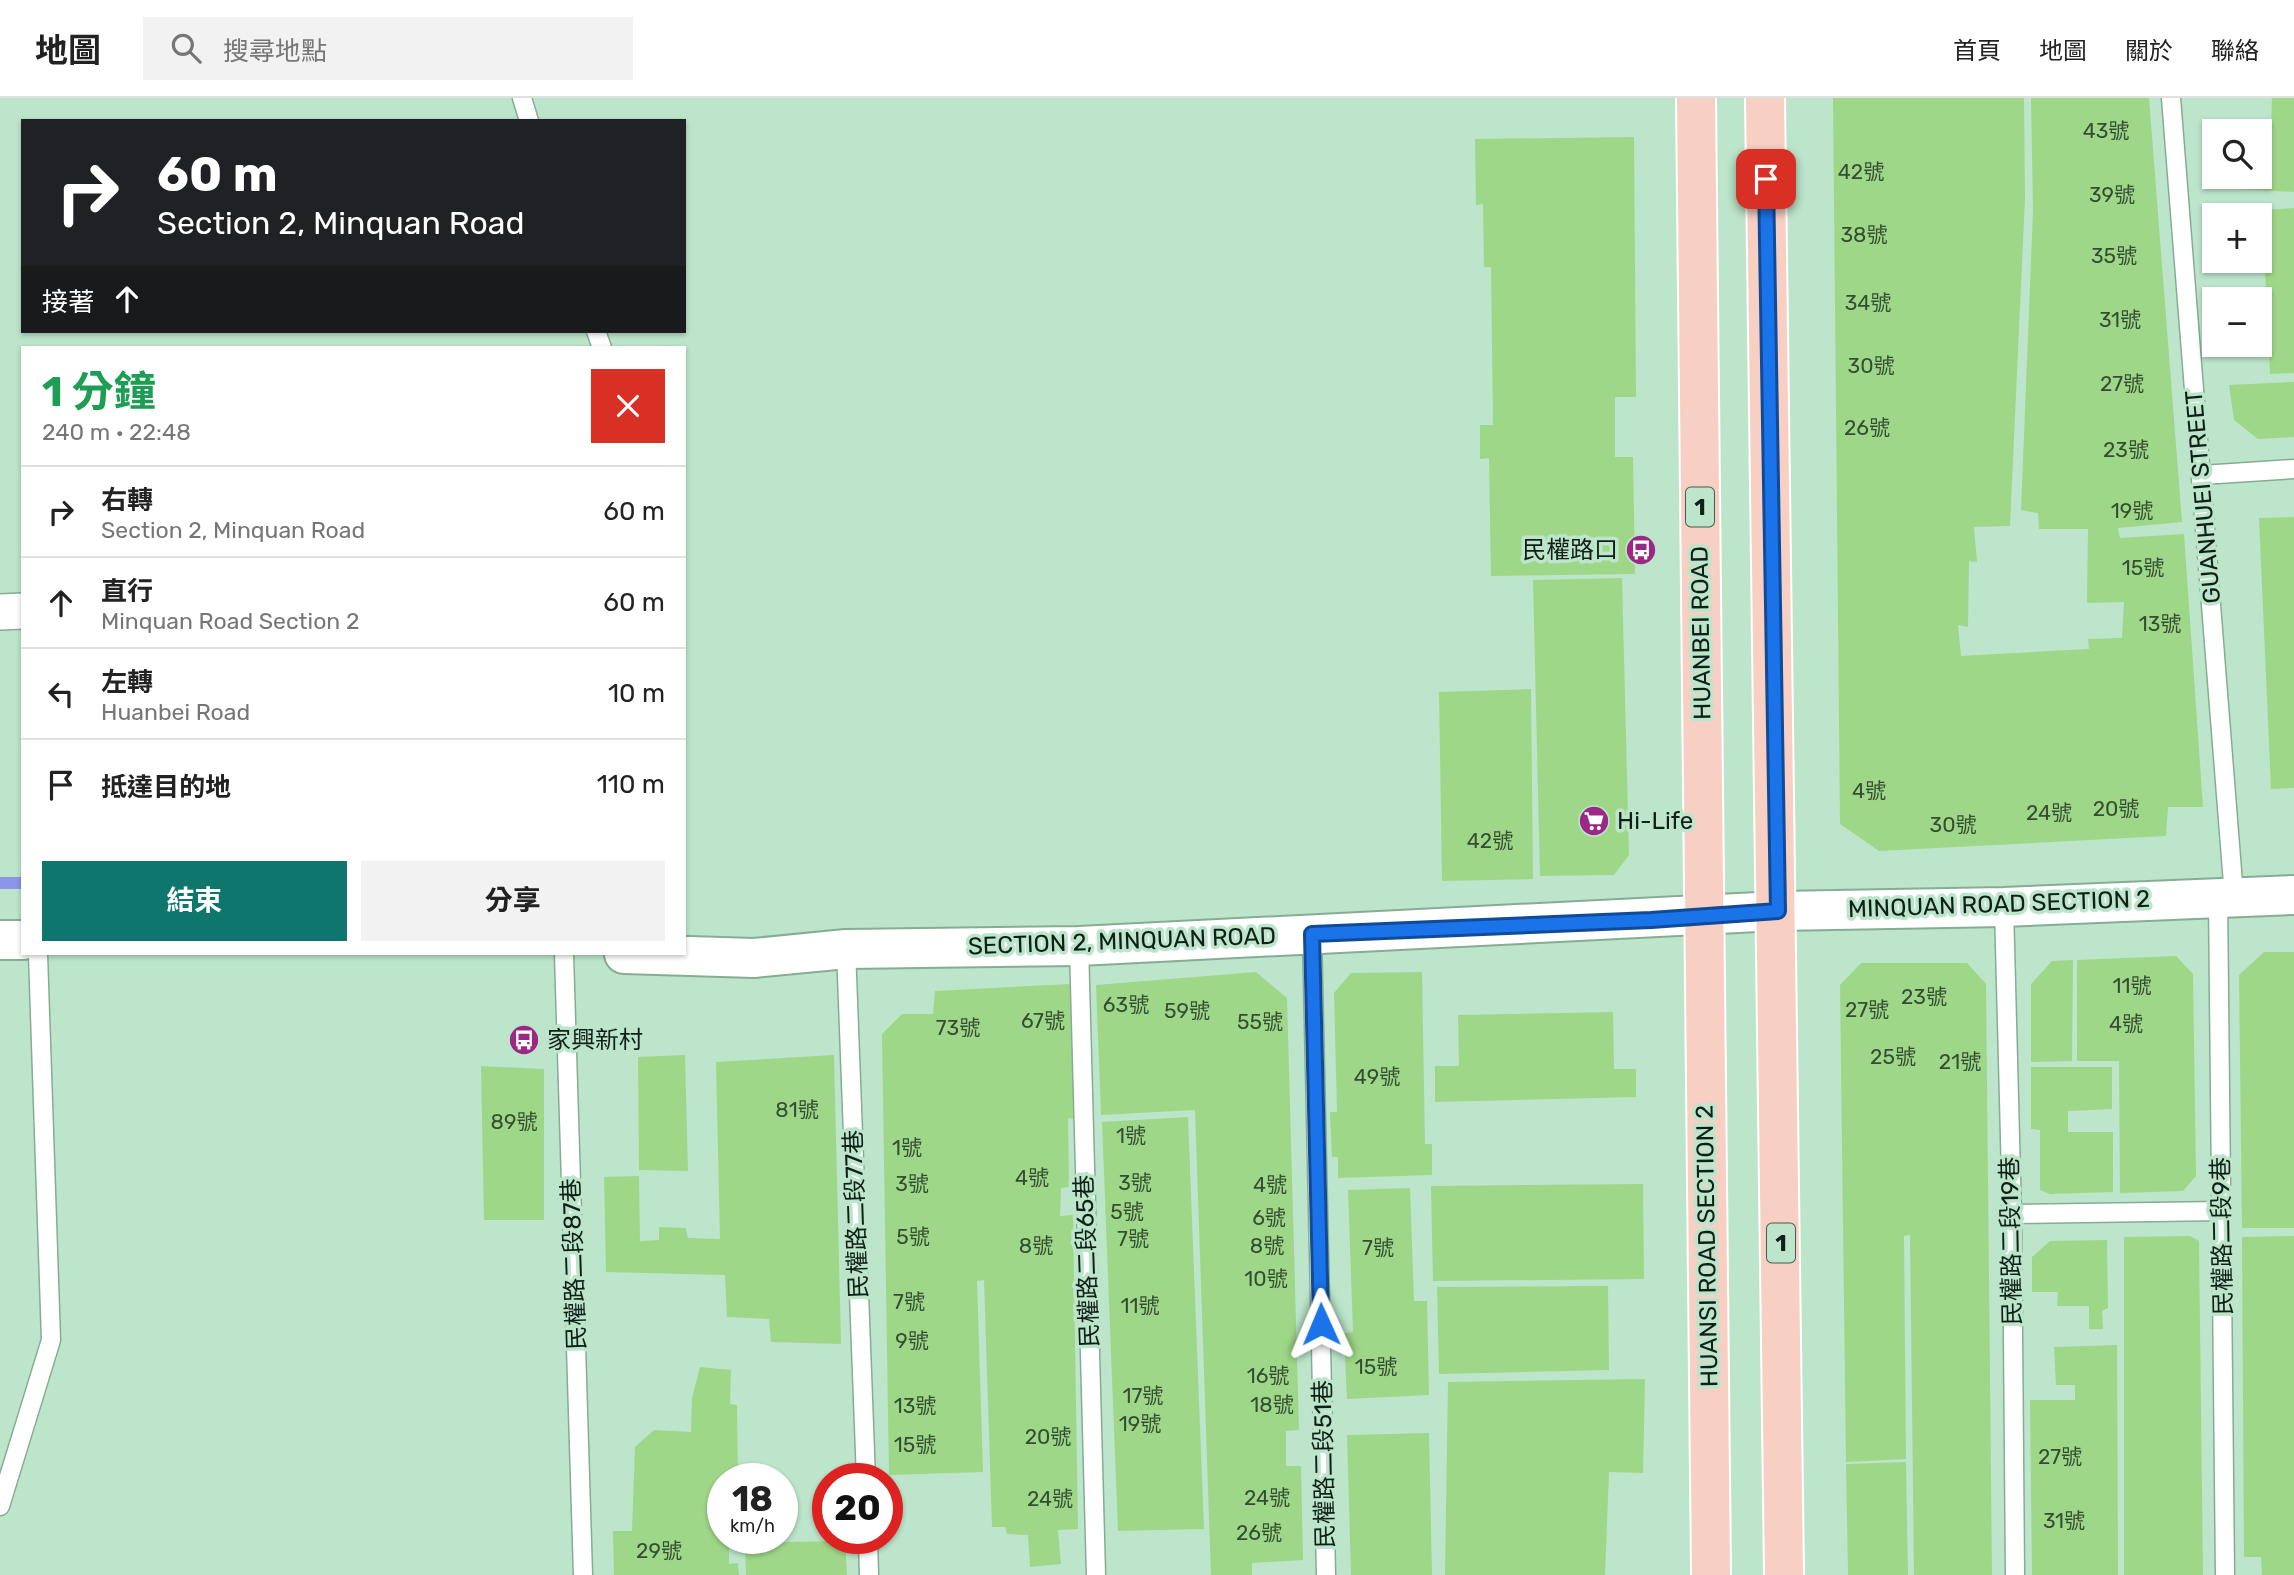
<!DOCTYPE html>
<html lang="zh-TW">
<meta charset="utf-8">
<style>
:root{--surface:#fff;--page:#f2f2f2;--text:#222;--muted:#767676;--line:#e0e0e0;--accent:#0f766e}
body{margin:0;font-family:Rubik,"Noto Sans TC",sans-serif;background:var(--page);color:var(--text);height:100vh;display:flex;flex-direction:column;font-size:26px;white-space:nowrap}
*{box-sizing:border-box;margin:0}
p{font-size:23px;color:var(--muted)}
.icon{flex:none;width:38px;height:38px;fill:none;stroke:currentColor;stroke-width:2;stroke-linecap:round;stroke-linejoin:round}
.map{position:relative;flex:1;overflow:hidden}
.side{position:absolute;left:21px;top:248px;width:665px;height:609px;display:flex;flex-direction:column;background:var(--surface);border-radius:0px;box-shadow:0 2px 5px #0004}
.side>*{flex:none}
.banner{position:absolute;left:21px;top:21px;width:665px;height:214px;border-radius:0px;box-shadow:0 2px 5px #0004;background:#202124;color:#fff;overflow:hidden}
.buttons{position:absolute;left:2202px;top:21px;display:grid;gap:14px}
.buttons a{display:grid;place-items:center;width:70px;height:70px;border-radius:0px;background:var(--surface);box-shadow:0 2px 5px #0004;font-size:35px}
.speed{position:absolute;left:707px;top:1365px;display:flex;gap:14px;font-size:35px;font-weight:700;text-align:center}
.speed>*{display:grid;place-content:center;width:91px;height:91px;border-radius:50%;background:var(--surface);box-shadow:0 2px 5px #0004;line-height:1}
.speed small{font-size:18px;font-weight:400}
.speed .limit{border:10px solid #d22;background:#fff;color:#111}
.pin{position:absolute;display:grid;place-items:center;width:60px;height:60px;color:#fff;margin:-30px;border-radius:14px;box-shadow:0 4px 10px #0006}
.me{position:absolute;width:77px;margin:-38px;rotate:359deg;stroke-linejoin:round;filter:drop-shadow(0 0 5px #0008)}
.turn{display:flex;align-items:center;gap:24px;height:147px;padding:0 21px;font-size:32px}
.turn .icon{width:91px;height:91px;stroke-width:2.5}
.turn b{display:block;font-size:49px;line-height:60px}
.then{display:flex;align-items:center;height:66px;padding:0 21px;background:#0003;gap:14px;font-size:26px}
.round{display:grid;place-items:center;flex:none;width:74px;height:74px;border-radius:0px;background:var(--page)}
.head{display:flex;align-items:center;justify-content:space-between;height:119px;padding:0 21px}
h1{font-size:42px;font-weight:700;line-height:52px;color:#1e9e55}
.primary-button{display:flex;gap:14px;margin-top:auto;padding:14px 21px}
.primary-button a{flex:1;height:80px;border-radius:0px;background:var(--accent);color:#fff;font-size:28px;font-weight:700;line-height:80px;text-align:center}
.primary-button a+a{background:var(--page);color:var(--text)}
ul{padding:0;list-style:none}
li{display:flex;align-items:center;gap:21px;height:91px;padding:0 21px;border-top:2px solid var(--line)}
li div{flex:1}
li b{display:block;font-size:26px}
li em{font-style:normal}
header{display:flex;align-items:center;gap:42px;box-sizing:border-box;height:98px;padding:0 35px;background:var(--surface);border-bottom:2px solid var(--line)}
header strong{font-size:33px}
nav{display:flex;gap:38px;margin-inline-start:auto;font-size:24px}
.search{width:490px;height:63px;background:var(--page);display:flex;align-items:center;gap:18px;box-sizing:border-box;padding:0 24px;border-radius:0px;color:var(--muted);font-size:26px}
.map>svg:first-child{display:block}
</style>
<header>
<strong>地圖</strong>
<div class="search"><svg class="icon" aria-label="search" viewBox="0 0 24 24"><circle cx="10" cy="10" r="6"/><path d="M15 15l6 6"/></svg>搜尋地點</div>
<nav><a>首頁</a><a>地圖</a><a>關於</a><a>聯絡</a></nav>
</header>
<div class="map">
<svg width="2294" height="1477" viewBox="0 0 2294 1477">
<rect width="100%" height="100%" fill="#bce5cb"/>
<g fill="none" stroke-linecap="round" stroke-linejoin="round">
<path stroke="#8b96e8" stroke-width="12" d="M 0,785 L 23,785"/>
</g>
<path fill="#9fd788" d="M 1833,0 L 2024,0 L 2025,100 L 2010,428 L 1974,429 L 1977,464 L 1969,463 L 1968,529 L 1958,527 L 1961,558 L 2089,551 L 2088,541 L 2122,540 L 2124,504 L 2087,505 L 2088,431 L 2039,431 L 2038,415 L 2021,412 L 2033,113 L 2031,0 L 2149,0 L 2182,424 L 2118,430 L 2120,440 L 2184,436 L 2203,709 L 2168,709 L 2166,738 L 1879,753 L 1840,726 Z
M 2272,0 L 2294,0 L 2294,94 L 2215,90 L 2214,79 L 2259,79 L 2259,33 L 2214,33 L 2212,53 L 2209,24 L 2271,28 Z
M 1634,39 L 1636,299 L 1615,299 L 1615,359 L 1633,359 L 1635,476 L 1491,478 L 1489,360 L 1480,361 L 1480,327 L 1493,327 L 1491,169 L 1484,169 L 1483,106 L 1476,107 L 1475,41 Z
M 2294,110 L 2294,275 L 2270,276 L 2262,112 Z
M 2294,284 L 2294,339 L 2258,341 L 2234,322 L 2229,287 Z
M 2294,419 L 2294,690 L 2271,691 L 2259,420 Z
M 1622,480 L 1629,757 L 1614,777 L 1540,778 L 1533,482 Z
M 1531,591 L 1533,781 L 1442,783 L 1439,594 Z
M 2264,854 L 2294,854 L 2294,1130 L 2242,1130 L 2239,877 Z
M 2176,858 L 2193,876 L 2196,1078 L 2183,1093 L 2120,1095 L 2119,963 L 2077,963 L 2077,862 Z
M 2073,862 L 2072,963 L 2031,964 L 2031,886 L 2052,863 Z
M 1861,865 L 1967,865 L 1986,886 L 1992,1477 L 1914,1477 L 1910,1137 L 1904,1138 L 1906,1361 L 1846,1364 L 1840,887 Z
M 1256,874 L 1287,900 L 1299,1332 L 1286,1333 L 1286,1368 L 1301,1368 L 1303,1462 L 1252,1465 L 1252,1477 L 1211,1477 L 1195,1012 L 1101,1017 L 1096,887 Z
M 1422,874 L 1425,1046 L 1432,1046 L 1432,1077 L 1338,1080 L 1338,1059 L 1332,1059 L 1330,1014 L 1337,1014 L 1334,895 L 1351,875 Z
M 1070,886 L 1074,1021 L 1068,1020 L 1069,1089 L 1061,1090 L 1060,1118 L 1073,1117 L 1078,1431 L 1058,1432 L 1061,1466 L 1030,1469 L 1028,1437 L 1007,1436 L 1005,1429 L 992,1429 L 984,1182 L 977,1183 L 983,1374 L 889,1377 L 882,936 L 902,916 L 933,916 L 935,893 Z
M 1613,914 L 1614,971 L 1636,971 L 1636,999 L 1435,1004 L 1435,968 L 1459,968 L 1458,917 Z
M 685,957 L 688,1073 L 639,1072 L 638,959 Z
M 834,957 L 841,1246 L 771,1244 L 769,1221 L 727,1219 L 725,1177 L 606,1174 L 604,1079 L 639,1078 L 640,1143 L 659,1142 L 659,1129 L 686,1130 L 688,1140 L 720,1141 L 716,964 Z
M 481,968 L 544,971 L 544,1122 L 484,1122 Z
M 2031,969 L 2112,969 L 2112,1011 L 2068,1013 L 2068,1034 L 2113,1034 L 2113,1094 L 2050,1096 L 2040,1092 L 2040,1032 L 2031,1031 Z
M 1188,1019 L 1204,1431 L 1118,1433 L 1102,1024 Z
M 1643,1086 L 1644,1181 L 1433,1183 L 1431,1088 Z
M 1410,1090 L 1414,1203 L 1427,1203 L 1429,1297 L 1347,1301 L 1344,1235 L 1353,1234 L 1348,1092 Z
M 2190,1138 L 2199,1143 L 2203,1477 L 2124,1477 L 2124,1139 Z
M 2294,1138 L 2294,1477 L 2262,1477 L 2261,1459 L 2244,1459 L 2242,1139 Z
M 2107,1142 L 2108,1210 L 2102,1213 L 2103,1231 L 2089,1231 L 2089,1208 L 2057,1208 L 2058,1194 L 2032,1194 L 2032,1159 L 2050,1143 Z
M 1608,1188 L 1609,1272 L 1439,1276 L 1437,1189 Z
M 2117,1247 L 2118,1477 L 2032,1477 L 2030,1302 L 2075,1302 L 2075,1287 L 2056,1287 L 2054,1249 Z
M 700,1269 L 731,1272 L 730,1306 L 737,1307 L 738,1381 L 723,1381 L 723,1440 L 729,1440 L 729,1466 L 738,1465 L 739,1477 L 614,1477 L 613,1433 L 632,1433 L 635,1349 L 654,1332 L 691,1334 L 692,1300 Z
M 1645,1281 L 1643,1375 L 1609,1374 L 1605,1477 L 1445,1477 L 1448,1284 Z
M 1429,1335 L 1432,1477 L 1351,1477 L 1347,1337 Z
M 1906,1364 L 1908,1477 L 1848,1477 L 1846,1366 Z
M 743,1375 L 782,1375 L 782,1381 L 743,1381 Z
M 745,1440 L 784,1440 L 784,1444 L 845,1443 L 847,1477 L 746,1477 Z"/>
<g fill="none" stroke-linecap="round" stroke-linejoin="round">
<g stroke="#86ad94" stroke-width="21">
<path id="service" d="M 522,0 L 529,23
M 2171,0 L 2234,798
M 596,233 L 602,250
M 2202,377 L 2294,371
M 2218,799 L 2225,1477
M 2004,809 L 2012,1116 L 2015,1477
M 1312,836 L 1326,1477
M 1079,848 L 1096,1477
M 846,851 L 866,1381
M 564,856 L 583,1477
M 2012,1116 L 2222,1113
M 0,1408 L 51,1242 L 38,856
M 868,1440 L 869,1477"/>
</g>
<g stroke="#86ad94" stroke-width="38">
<path id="minor" d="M 0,514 L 23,513"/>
</g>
<g stroke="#86ad94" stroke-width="42">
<path id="tertiary" d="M 0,842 L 23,842
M 624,856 L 754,860 L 846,851 L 1079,848 L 1778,813 L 2004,809 L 2294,797"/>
</g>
<g stroke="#fff" stroke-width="42">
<path id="primary" d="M 1696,0 L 1711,1477
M 1765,0 L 1784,1477"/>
</g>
<use href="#service" stroke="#fff" stroke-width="18"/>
<use href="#minor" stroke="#fff" stroke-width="35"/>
<use href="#tertiary" stroke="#fff" stroke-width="38"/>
<use href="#primary" stroke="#f8cfc3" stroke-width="38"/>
</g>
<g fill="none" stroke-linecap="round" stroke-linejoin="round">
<g stroke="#114b97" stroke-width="18">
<path id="route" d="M 1321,1226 L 1312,836 L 1651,822 L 1778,813 L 1766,81"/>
</g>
<use href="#route" stroke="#1a73e8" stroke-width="12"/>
</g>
<defs>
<g id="bus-disc" transform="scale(1.575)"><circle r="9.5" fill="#9b2884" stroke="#bce5cb"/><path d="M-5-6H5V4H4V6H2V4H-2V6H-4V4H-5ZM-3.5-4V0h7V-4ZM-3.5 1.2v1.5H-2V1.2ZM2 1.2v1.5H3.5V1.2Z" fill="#fff"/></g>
<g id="supermarket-disc" transform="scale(1.575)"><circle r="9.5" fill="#9b2884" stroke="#bce5cb"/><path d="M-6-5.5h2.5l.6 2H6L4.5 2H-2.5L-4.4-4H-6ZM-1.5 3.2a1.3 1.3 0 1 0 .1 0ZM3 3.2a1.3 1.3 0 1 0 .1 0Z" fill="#fff"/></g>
</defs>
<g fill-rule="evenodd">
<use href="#bus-disc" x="1641" y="452"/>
<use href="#supermarket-disc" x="1594" y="723"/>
<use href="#bus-disc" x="524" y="942"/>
</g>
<g text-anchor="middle" stroke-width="7" stroke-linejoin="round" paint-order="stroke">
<g font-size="21" fill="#344e33">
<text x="2106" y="40">43號</text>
<text x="1861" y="81">42號</text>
<text x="2112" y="104">39號</text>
<text x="1864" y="144">38號</text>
<text x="2114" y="165">35號</text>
<text x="1868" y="212">34號</text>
<text x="2120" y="229">31號</text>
<text x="1871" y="275">30號</text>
<text x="2122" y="293">27號</text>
<text x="1867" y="337">26號</text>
<text x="2126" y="359">23號</text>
<text x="2132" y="420">19號</text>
<text x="2143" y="477">15號</text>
<text x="2160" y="533">13號</text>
<text x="1869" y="700">4號</text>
<text x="2116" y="718">20號</text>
<text x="2049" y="722">24號</text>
<text x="1953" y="734">30號</text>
<text x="1490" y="750">42號</text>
<text x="2132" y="895">11號</text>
<text x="1924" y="906">23號</text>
<text x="1126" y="914">63號</text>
<text x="1867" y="919">27號</text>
<text x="1187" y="920">59號</text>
<text x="1043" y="930">67號</text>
<text x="1260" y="931">55號</text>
<text x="2126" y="933">4號</text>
<text x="958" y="937">73號</text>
<text x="1893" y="966">25號</text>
<text x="1960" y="971">21號</text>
<text x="1377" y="986">49號</text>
<text x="797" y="1019">81號</text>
<text x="514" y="1031">89號</text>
<text x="1131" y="1045">1號</text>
<text x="907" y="1057">1號</text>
<text x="1032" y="1087">4號</text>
<text x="1135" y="1092">3號</text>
<text x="912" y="1093">3號</text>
<text x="1270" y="1094">4號</text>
<text x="1127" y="1121">5號</text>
<text x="1269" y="1127">6號</text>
<text x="913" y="1146">5號</text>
<text x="1133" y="1148">7號</text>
<text x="1036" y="1155">8號</text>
<text x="1267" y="1155">8號</text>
<text x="1378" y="1157">7號</text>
<text x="1266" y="1188">10號</text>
<text x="909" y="1211">7號</text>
<text x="1140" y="1215">11號</text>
<text x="912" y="1250">9號</text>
<text x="1376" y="1276">15號</text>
<text x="1268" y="1285">16號</text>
<text x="1143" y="1305">17號</text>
<text x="1272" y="1314">18號</text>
<text x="915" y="1315">13號</text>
<text x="1140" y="1333">19號</text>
<text x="1048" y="1346">20號</text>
<text x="915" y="1354">15號</text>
<text x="2060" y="1366">27號</text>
<text x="1267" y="1407">24號</text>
<text x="1050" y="1408">24號</text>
<text x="2064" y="1430">31號</text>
<text x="1259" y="1442">26號</text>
<text x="659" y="1460">29號</text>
</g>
<g fill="#bce5cb" stroke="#445b4d" stroke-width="2">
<rect x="1686" y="389.5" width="28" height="39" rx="5"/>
<rect x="1767" y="1125.5" width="28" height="39" rx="5"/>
</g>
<g font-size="23" font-weight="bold" fill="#112017">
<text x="1700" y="417">1</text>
<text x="1781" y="1153">1</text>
</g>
<g font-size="24" fill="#112017" stroke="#bce5cb">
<text transform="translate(2203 399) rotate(-95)" y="8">GUANHUEI STREET</text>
<text transform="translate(1701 535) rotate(-91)" y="8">HUANBEI ROAD</text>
<text transform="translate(1999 806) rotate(-2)" y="8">MINQUAN ROAD SECTION 2</text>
<text transform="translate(1122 843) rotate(-2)" y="8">SECTION 2, MINQUAN ROAD</text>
<text transform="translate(856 1116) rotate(-92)" y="8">民權路二段77巷</text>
<text transform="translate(2222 1138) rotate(-91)" y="8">民權路二段9巷</text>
<text transform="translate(2011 1143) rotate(-91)" y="8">民權路二段19巷</text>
<text transform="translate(1707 1148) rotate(-91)" y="8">HUANSI ROAD SECTION 2</text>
<text transform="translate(1087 1163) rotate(-92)" y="8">民權路二段65巷</text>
<text transform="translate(574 1166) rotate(-92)" y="8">民權路二段87巷</text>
<text transform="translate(1324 1366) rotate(-91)" y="8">民權路二段51巷</text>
</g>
<g font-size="24" fill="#112017" stroke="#bce5cb" text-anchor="start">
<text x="1618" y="460" text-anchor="end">民權路口</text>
<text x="1617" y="731">Hi-Life</text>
<text x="547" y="950">家興新村</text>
</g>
</g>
</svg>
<div class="buttons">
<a><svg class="icon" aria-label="search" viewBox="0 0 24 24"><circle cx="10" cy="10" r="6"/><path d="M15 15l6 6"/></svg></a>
<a>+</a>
<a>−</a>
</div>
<div class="speed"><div>18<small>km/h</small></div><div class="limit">20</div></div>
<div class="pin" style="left:1766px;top:81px;background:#d93025"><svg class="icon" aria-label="arrive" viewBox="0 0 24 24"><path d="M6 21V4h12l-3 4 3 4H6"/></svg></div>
<svg class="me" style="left:1321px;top:1226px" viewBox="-20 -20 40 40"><path d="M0-17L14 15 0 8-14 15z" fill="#1a73e8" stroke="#fff" stroke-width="4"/></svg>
<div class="banner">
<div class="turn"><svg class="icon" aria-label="right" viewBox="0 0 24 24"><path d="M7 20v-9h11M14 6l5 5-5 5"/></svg><div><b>60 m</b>Section 2, Minquan Road</div></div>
<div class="then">接著<svg class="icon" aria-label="ahead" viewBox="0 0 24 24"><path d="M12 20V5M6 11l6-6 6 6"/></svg></div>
</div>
<section class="side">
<div class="head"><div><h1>1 分鐘</h1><p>240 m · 22:48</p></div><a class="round" style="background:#d93025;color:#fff"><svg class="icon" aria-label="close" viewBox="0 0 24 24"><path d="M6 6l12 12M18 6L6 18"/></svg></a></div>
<ul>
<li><svg class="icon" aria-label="right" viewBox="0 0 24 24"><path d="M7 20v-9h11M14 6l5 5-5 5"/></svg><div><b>右轉</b><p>Section 2, Minquan Road</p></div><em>60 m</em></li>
<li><svg class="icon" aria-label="ahead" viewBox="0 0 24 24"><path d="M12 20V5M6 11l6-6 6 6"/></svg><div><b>直行</b><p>Minquan Road Section 2</p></div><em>60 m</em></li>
<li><svg class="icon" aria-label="left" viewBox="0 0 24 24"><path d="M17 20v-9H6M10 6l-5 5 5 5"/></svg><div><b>左轉</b><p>Huanbei Road</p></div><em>10 m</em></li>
<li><svg class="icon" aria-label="arrive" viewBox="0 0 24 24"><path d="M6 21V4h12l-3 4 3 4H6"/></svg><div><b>抵達目的地</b></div><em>110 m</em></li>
</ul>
<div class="primary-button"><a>結束</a><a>分享</a></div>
</section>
</div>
